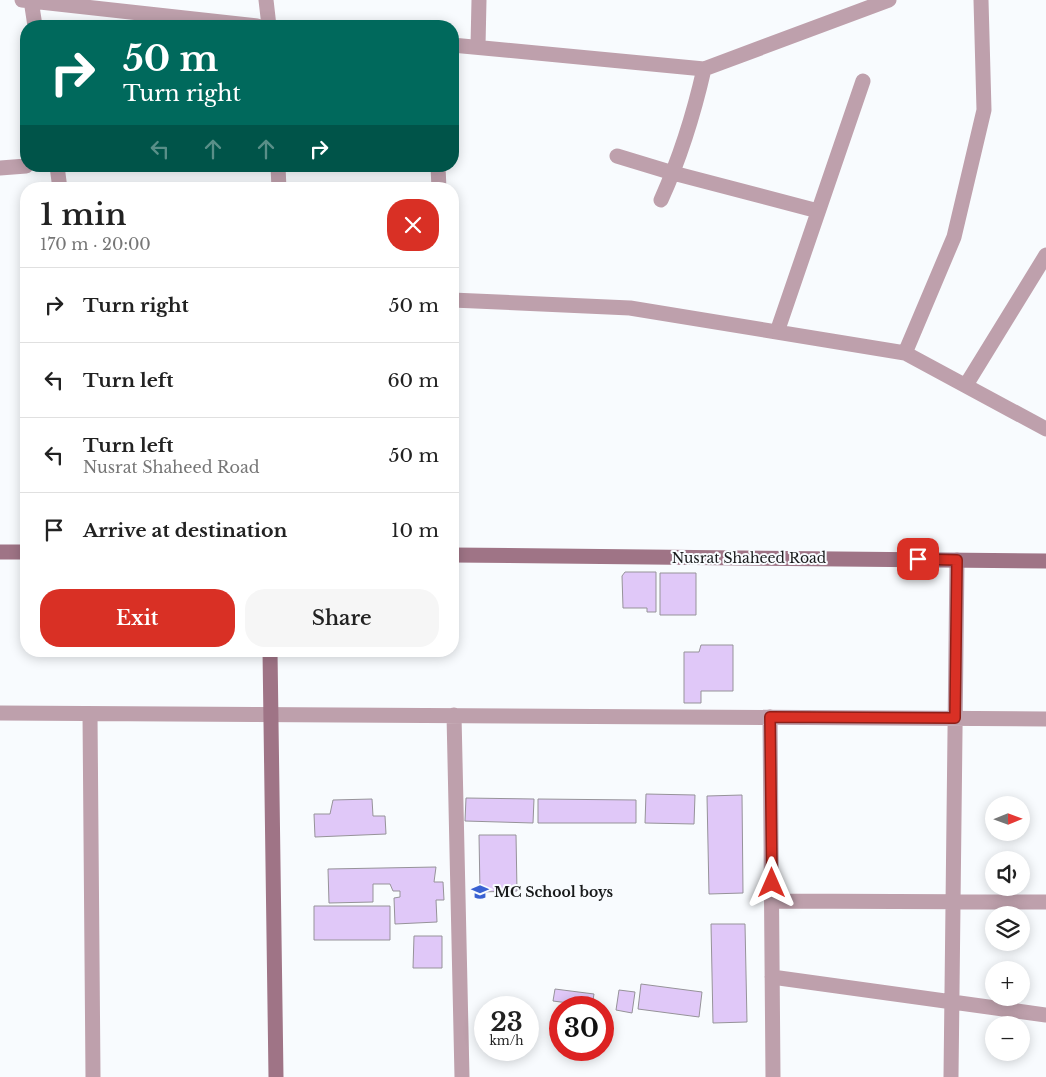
<!DOCTYPE html>
<meta charset="utf-8">
<style>
:root{--surface:#fff;--page:#f6f6f6;--text:#222;--muted:#767676;--line:#e0e0e0;--accent:#d93025}
body{margin:0;font-family:"Libre Baskerville",serif;background:var(--page);color:var(--text);height:100vh;display:flex;flex-direction:column;font-size:19px;white-space:nowrap}
*{box-sizing:border-box;margin:0}
p{font-size:16px;color:var(--muted)}
.icon{flex:none;width:28px;height:28px;fill:none;stroke:currentColor;stroke-width:2;stroke-linecap:round;stroke-linejoin:round}
.map{position:relative;flex:1;overflow:hidden}
.details{position:absolute;left:20px;top:182px;width:439px;height:475px;display:flex;flex-direction:column;background:var(--surface);border-radius:20px;box-shadow:0 2px 12px #0003}
.details>*{flex:none}
.top-card{position:absolute;left:20px;top:20px;width:439px;height:152px;border-radius:20px;box-shadow:0 2px 12px #0003;background:#00695c;color:#fff;overflow:hidden}
.needle{width:32px;rotate:89deg}
.tools{position:absolute;left:985px;top:796px;display:grid;gap:10px}
.tools a{display:grid;place-items:center;width:45px;height:45px;border-radius:50%;background:var(--surface);box-shadow:0 2px 12px #0003;font-size:25px}
.speed{position:absolute;left:474px;top:996px;display:flex;gap:10px;font-size:25px;font-weight:700;text-align:center}
.speed>*{display:grid;place-content:center;width:65px;height:65px;border-radius:50%;background:var(--surface);box-shadow:0 2px 12px #0003;line-height:1}
.speed small{font-size:12px;font-weight:400}
.speed .limit{border:8px solid #d22;background:#fff;color:#111}
.pin{position:absolute;display:grid;place-items:center;width:42px;height:42px;color:#fff;margin:-21px;border-radius:10px;box-shadow:0 2px 8px #0006}
.me{position:absolute;width:55px;margin:-28px;rotate:0deg;stroke-linejoin:round;filter:drop-shadow(0 0 4px #0008)}
.turn{display:flex;align-items:center;gap:18px;height:105px;padding:0 20px;font-size:22px}
.turn .icon{width:65px;height:65px;stroke-width:2.5}
.turn b{display:block;font-size:35px;line-height:42px}
.lanes{display:flex;align-items:center;height:48px;padding:0 20px;background:#0003;justify-content:center;gap:25px;direction:ltr}
.lanes .off{opacity:.35}
.round{display:grid;place-items:center;flex:none;width:52px;height:52px;border-radius:20px;background:var(--page)}
.summary{display:flex;align-items:center;justify-content:space-between;height:85px;padding:0 20px}
h1{font-size:30px;font-weight:600;line-height:38px}
.action{display:flex;gap:10px;margin-top:auto;padding:10px 20px}
.action a{flex:1;height:58px;border-radius:20px;background:var(--accent);color:#fff;font-size:20px;font-weight:600;line-height:58px;text-align:center}
.action a+a{background:var(--page);color:var(--text)}
ul{padding:0;list-style:none}
li{display:flex;align-items:center;gap:15px;height:75px;padding:0 20px;border-top:1px solid var(--line)}
li div{flex:1}
li b{display:block;font-size:19px}
li em{font-style:normal}
.map>svg:first-child{display:block}
</style>
<div class="map">
<svg width="1046" height="1077" viewBox="0 0 1046 1077">
<rect width="100%" height="100%" fill="#f8fbfe"/>
<path fill="#e0c8f8" stroke="#969399" d="M 625,572 L 656,572 L 656,612 L 647,612 L 647,608 L 623,608 L 622,576 Z
M 660,573 L 696,573 L 696,615 L 660,615 Z
M 701,645 L 733,645 L 733,691 L 701,691 L 701,703 L 684,703 L 684,652 L 699,652 Z
M 646,794 L 695,795 L 694,824 L 645,823 Z
M 742,795 L 743,893 L 709,894 L 707,796 Z
M 466,798 L 534,799 L 533,823 L 465,821 Z
M 372,799 L 373,816 L 385,816 L 386,834 L 315,837 L 314,814 L 330,814 L 333,800 Z
M 538,799 L 636,800 L 636,823 L 538,823 Z
M 479,835 L 516,835 L 517,891 L 480,892 Z
M 436,867 L 434,882 L 443,882 L 444,900 L 436,900 L 437,922 L 395,924 L 394,898 L 400,897 L 400,891 L 393,891 L 390,884 L 373,884 L 373,902 L 329,903 L 328,869 Z
M 314,906 L 390,906 L 390,940 L 314,940 Z
M 711,924 L 745,924 L 747,1022 L 713,1023 Z
M 414,936 L 442,936 L 442,968 L 413,968 Z
M 641,984 L 702,992 L 699,1017 L 638,1009 Z
M 555,989 L 594,994 L 592,1006 L 553,1001 Z
M 619,990 L 635,992 L 632,1013 L 616,1010 Z"/>
<g fill="none" stroke-linecap="round" stroke-linejoin="round">
<path stroke="#bea0ac" stroke-width="15" d="M 22,0 L 257,26
M 31,0 L 35,26
M 266,0 L 269,26
M 452,45 L 704,69 L 889,0
M 478,46 L 479,0
M 617,156 L 673,173 L 818,211
M 57,166 L 60,189
M 278,166 L 279,189
M 438,166 L 439,189
M 0,168 L 26,166
M 661,200 C 680,158 694,113 704,69
M 452,300 L 630,308 L 905,353 L 1046,429
M 777,332 L 863,81
M 905,353 L 954,237 L 984,110 L 981,0
M 966,385 L 1046,255
M 0,713 L 1046,719
M 90,714 L 93,1077
M 454,715 L 462,1077
M 770,717 L 773,1077
M 772,901 L 1046,902
M 772,977 L 1046,1015
M 951,1077 L 957,560"/>
<path stroke="#9f7486" stroke-width="15" d="M 0,552 L 26,552
M 452,555 L 1046,561
M 270,651 L 276,1077"/>
</g>
<g fill="none" stroke-linecap="round" stroke-linejoin="round">
<g stroke="#8d1f18" stroke-width="12">
<path id="route" d="M 772,883 L 770,717 L 955,718 L 957,560 L 918,559"/>
</g>
<use href="#route" stroke="#d93025" stroke-width="9"/>
</g>
<defs>
<g id="school-bare" transform="scale(1.35)"><path d="M0-5L7-2L0 1L-7-2ZM-4 1L0 2.5L4 1V4Q0 6-4 4Z" fill="#3961d2" stroke="#f8fbfe" stroke-width="2.5" paint-order="stroke"/></g>
</defs>
<g fill-rule="evenodd">
<use href="#school-bare" x="480" y="892"/>
</g>
<g text-anchor="middle" stroke-width="4" stroke-linejoin="round" paint-order="stroke">
<g font-size="14" fill="#181a1b" stroke="#f8fbfe">
<text x="749" y="563">Nusrat Shaheed Road</text>
</g>
<g font-size="14" font-weight="bold" fill="#181a1b" stroke="#f8fbfe" text-anchor="start">
<text x="494" y="897">MC School boys</text>
</g>
</g>
</svg>
<div class="tools">
<a><svg class="needle" viewBox="-14 -14 28 28"><path d="M0-13l5 13h-10z" fill="#e53935"/><path d="M0 13l5-13h-10z" fill="#767676"/></svg></a>
<a><svg class="icon" aria-label="sound" viewBox="0 0 24 24"><path d="M4 9h4l5-4v14l-5-4H4zM17 9q2 3 0 6"/></svg></a>
<a><svg class="icon" aria-label="layers" viewBox="0 0 24 24"><path d="M12 4l9 5-9 5-9-5zM3 14l9 5 9-5"/></svg></a>
<a>+</a>
<a>−</a>
</div>
<div class="speed"><div>23<small>km/h</small></div><div class="limit">30</div></div>
<div class="pin" style="left:918px;top:559px;background:#d93025"><svg class="icon" aria-label="arrive" viewBox="0 0 24 24"><path d="M6 21V4h12l-3 4 3 4H6"/></svg></div>
<svg class="me" style="left:772px;top:883px" viewBox="-20 -20 40 40"><path d="M0-17L14 15 0 8-14 15z" fill="#d93025" stroke="#fff" stroke-width="4"/></svg>
<div class="top-card">
<div class="turn"><svg class="icon" aria-label="right" viewBox="0 0 24 24"><path d="M7 20v-9h11M14 6l5 5-5 5"/></svg><div><b>50 m</b>Turn right</div></div>
<div class="lanes"><svg class="icon off" aria-label="left" viewBox="0 0 24 24"><path d="M17 20v-9H6M10 6l-5 5 5 5"/></svg><svg class="icon off" aria-label="ahead" viewBox="0 0 24 24"><path d="M12 20V5M6 11l6-6 6 6"/></svg><svg class="icon off" aria-label="ahead" viewBox="0 0 24 24"><path d="M12 20V5M6 11l6-6 6 6"/></svg><svg class="icon" aria-label="right" viewBox="0 0 24 24"><path d="M7 20v-9h11M14 6l5 5-5 5"/></svg></div>
</div>
<section class="details">
<div class="summary"><div><h1>1 min</h1><p>170 m · 20:00</p></div><a class="round" style="background:#d93025;color:#fff"><svg class="icon" aria-label="close" viewBox="0 0 24 24"><path d="M6 6l12 12M18 6L6 18"/></svg></a></div>
<ul>
<li><svg class="icon" aria-label="right" viewBox="0 0 24 24"><path d="M7 20v-9h11M14 6l5 5-5 5"/></svg><div><b>Turn right</b></div><em>50 m</em></li>
<li><svg class="icon" aria-label="left" viewBox="0 0 24 24"><path d="M17 20v-9H6M10 6l-5 5 5 5"/></svg><div><b>Turn left</b></div><em>60 m</em></li>
<li><svg class="icon" aria-label="left" viewBox="0 0 24 24"><path d="M17 20v-9H6M10 6l-5 5 5 5"/></svg><div><b>Turn left</b><p>Nusrat Shaheed Road</p></div><em>50 m</em></li>
<li><svg class="icon" aria-label="arrive" viewBox="0 0 24 24"><path d="M6 21V4h12l-3 4 3 4H6"/></svg><div><b>Arrive at destination</b></div><em>10 m</em></li>
</ul>
<div class="action"><a>Exit</a><a>Share</a></div>
</section>
</div>
